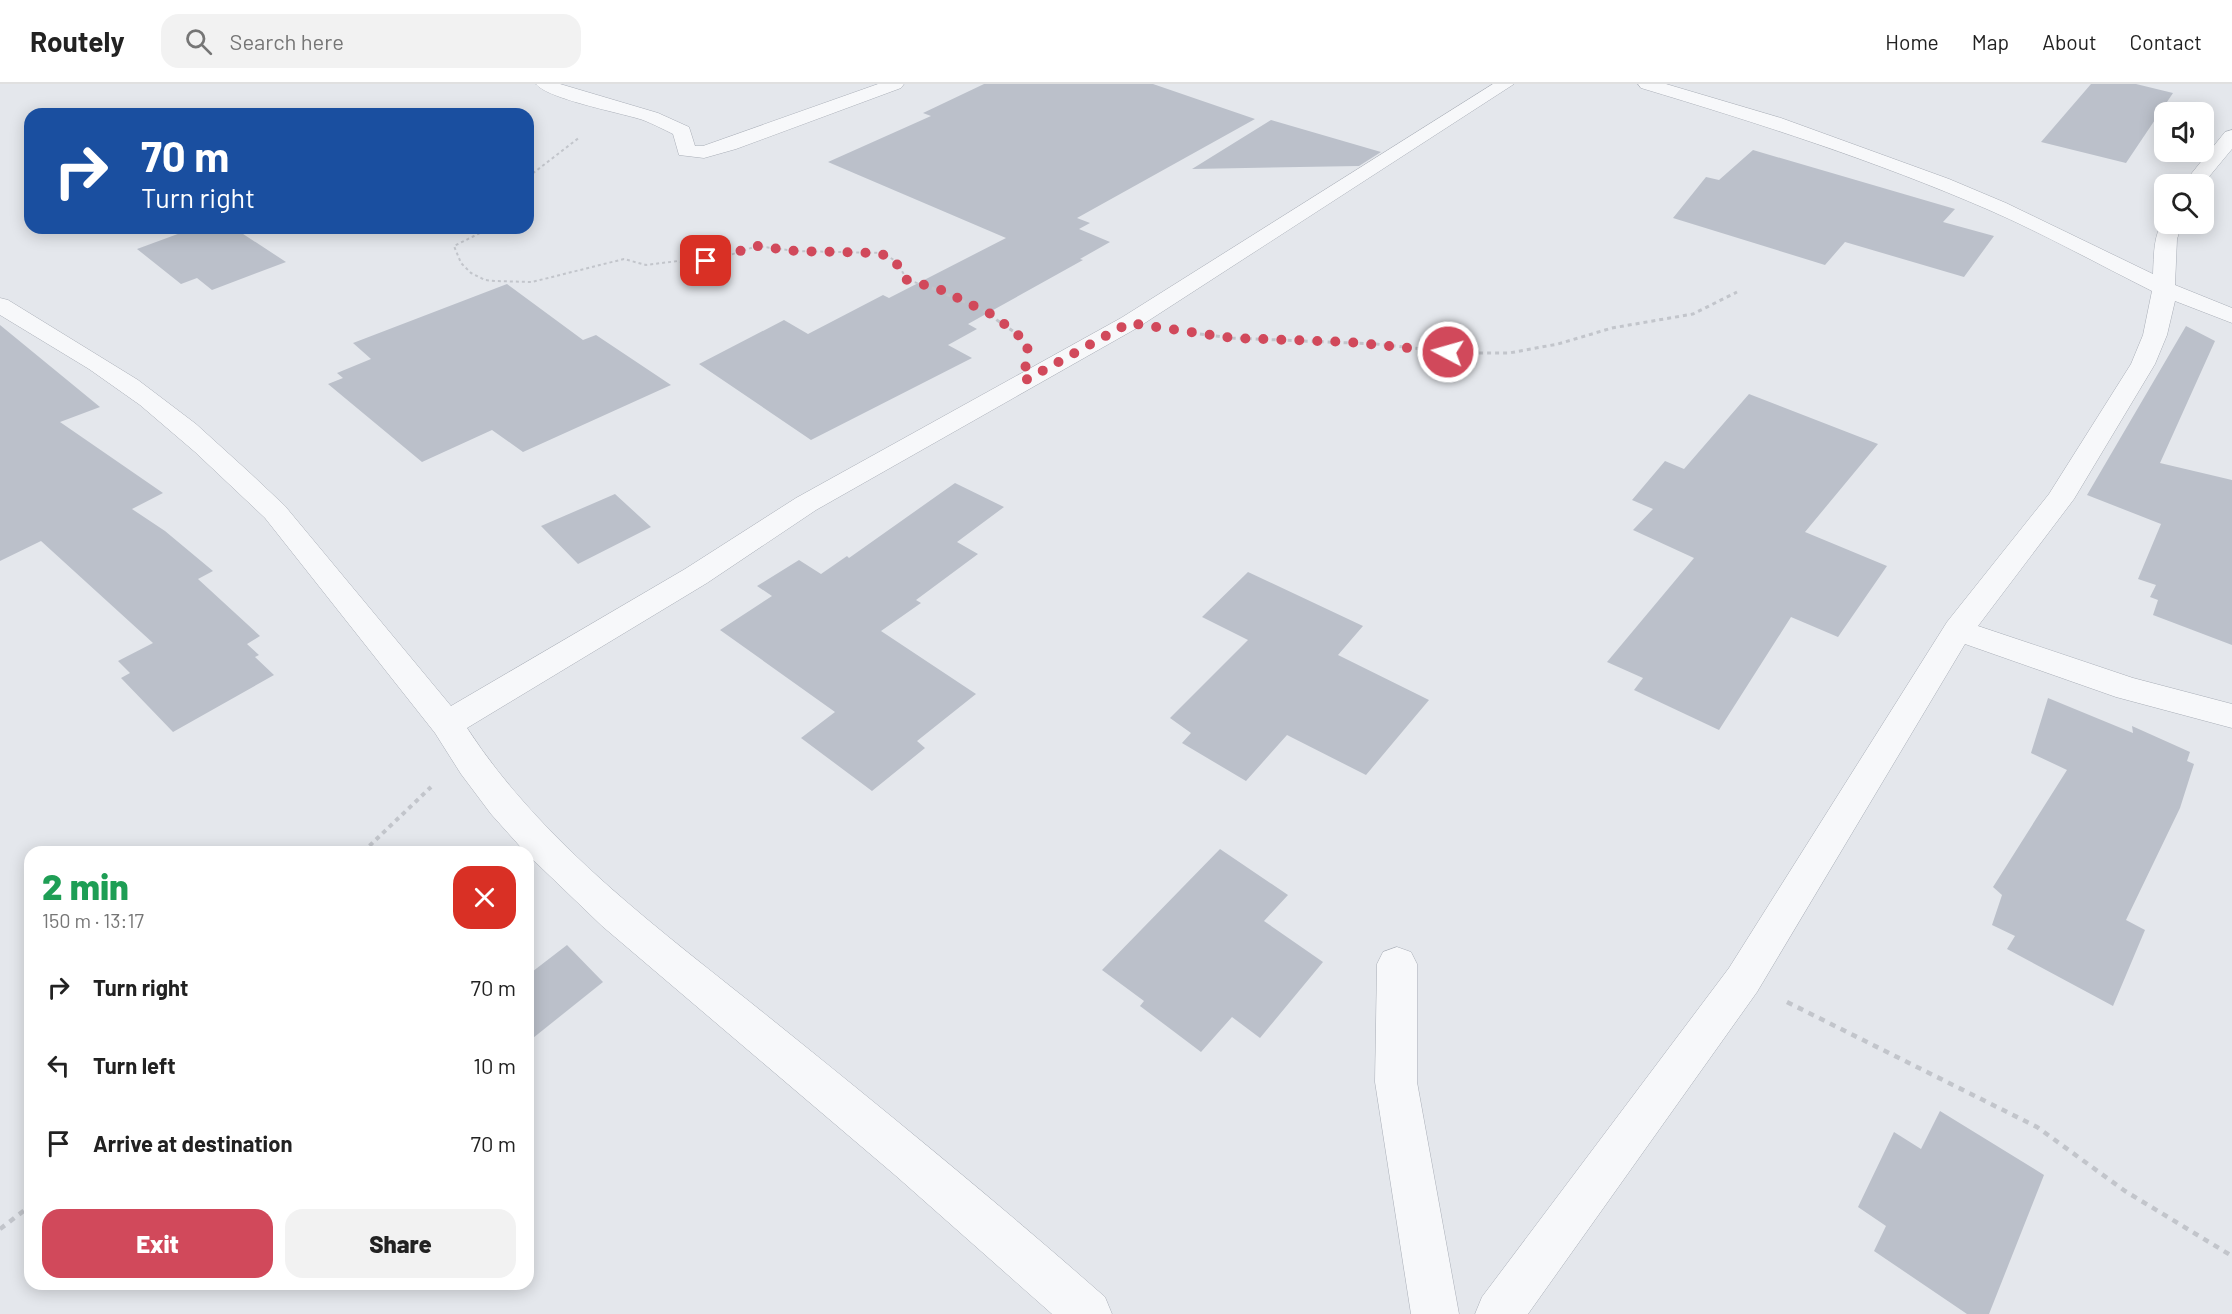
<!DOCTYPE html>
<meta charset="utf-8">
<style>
:root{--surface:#fff;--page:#f2f2f2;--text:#222;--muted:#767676;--line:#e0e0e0;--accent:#d1495b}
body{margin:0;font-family:Barlow,sans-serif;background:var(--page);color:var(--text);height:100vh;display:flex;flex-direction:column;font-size:22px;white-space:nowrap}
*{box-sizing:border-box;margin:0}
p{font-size:20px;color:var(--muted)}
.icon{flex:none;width:33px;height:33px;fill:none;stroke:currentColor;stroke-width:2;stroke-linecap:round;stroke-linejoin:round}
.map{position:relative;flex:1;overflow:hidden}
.details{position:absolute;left:24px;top:762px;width:510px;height:444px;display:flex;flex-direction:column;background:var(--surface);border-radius:18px;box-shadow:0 3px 15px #0003}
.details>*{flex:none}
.guide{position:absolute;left:24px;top:24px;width:510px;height:126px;border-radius:18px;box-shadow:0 3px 15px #0003;background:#1a4fa0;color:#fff;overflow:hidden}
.buttons{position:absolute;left:2154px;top:18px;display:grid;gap:12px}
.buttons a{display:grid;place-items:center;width:60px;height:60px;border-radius:12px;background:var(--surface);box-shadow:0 3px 15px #0003;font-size:30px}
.pin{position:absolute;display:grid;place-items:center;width:51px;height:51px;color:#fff;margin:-26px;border-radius:12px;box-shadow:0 3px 9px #0006}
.me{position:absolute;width:66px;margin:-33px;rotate:276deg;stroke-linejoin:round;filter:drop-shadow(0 0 4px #0008)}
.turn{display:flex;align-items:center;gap:21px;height:126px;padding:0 18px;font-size:27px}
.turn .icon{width:78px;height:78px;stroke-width:2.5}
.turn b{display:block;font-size:42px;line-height:51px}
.round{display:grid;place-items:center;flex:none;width:63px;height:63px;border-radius:18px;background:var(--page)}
.summary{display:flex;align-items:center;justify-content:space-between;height:102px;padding:0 18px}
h1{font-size:36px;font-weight:800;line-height:45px;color:#1e9e55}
.primary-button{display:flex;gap:12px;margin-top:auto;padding:12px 18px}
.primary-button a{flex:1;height:69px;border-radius:18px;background:var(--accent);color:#fff;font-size:24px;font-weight:800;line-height:69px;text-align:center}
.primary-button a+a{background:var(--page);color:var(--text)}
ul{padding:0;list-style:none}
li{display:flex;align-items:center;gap:18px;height:78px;padding:0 18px}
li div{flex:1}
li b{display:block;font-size:22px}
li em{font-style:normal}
header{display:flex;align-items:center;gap:36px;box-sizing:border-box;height:84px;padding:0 30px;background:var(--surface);border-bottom:2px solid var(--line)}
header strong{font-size:28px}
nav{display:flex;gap:33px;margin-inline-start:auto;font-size:21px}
.search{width:420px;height:54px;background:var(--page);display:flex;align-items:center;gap:15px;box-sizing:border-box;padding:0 21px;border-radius:18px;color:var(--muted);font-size:22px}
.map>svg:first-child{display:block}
</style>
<header>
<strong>Routely</strong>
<div class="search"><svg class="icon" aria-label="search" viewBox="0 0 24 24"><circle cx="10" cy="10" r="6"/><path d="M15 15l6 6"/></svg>Search here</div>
<nav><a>Home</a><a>Map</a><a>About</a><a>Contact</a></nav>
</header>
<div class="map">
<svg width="2232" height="1230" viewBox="0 0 2232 1230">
<rect width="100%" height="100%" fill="#e4e7ec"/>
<path fill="#bbc0ca" d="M 984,0 L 1153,0 L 1255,35 L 1077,134 L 1090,139 L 1079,145 L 1110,158 L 1080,175 L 1083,176 L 968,240 L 977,245 L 948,261 L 972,274 L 811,356 L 699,280 L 784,236 L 808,250 L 883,211 L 889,214 L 1006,154 L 828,78 L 931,32 L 923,29 Z
M 2091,0 L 2136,0 L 2173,9 L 2126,79 L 2041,58 Z
M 1271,36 L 1381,68 L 1359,82 L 1192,85 Z
M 1753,66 L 1955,125 L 1943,138 L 1994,152 L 1964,193 L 1845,158 L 1825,181 L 1673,134 L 1706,93 L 1719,96 Z
M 194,144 L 234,144 L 286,178 L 212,206 L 197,194 L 181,200 L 137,165 Z
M 507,200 L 583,256 L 596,251 L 671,301 L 523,368 L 492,346 L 422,378 L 328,300 L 343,294 L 337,289 L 371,275 L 353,259 Z
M 0,241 L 100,323 L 60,338 L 163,409 L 132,425 L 165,447 L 213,487 L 198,495 L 260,552 L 247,560 L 259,571 L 255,573 L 274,591 L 173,648 L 121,594 L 130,589 L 118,577 L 153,559 L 41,457 L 0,477 Z
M 2186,242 L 2215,257 L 2160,379 L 2232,396 L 2232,561 L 2153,531 L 2158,516 L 2150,513 L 2156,501 L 2138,495 L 2161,440 L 2087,411 Z
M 1749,310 L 1878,360 L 1805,448 L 1887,482 L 1838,553 L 1791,533 L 1719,646 L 1634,606 L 1643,594 L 1607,578 L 1694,474 L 1633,446 L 1653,425 L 1632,416 L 1665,377 L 1684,385 Z
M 955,399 L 1004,423 L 957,458 L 978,470 L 916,516 L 921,519 L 881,547 L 976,610 L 917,657 L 925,664 L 872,707 L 801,654 L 835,628 L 720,546 L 772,512 L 757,502 L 799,476 L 821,490 L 847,472 L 849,474 Z
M 615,410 L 651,443 L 578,480 L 541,442 Z
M 1248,488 L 1363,542 L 1338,571 L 1429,616 L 1366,691 L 1287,651 L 1246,697 L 1182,659 L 1191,649 L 1170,634 L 1248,556 L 1202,533 Z
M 2048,614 L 2133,649 L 2132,642 L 2190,668 L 2187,677 L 2194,680 L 2180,724 L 2126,836 L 2145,846 L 2113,922 L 2007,865 L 2015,852 L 1992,841 L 2002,811 L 1993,803 L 2067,686 L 2031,669 Z
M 1220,765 L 1288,811 L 1264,837 L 1323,878 L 1260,954 L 1232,933 L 1201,968 L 1140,922 L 1144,917 L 1102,886 Z
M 567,861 L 603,898 L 528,958 L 528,891 Z
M 1940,1027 L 2044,1091 L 1989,1230 L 1967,1230 L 1874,1167 L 1886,1142 L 1858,1123 L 1894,1048 L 1921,1065 Z"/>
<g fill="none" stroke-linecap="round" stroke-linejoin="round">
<g stroke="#a9aeb7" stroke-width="1">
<path id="minor" d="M 536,0 L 560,0 L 658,29 L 689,43 L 695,62 L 703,62 L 878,0 L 904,0 L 901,4 L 736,65 L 704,74 L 679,71 L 673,50 C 663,45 653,40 643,36 C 622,29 547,15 536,0 Z
M 1493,0 L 1514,0 L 1137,244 L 816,426 L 707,499 L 467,644 C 544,762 662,847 770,934 C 883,1025 996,1117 1105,1213 L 1112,1230 L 1052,1230 L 896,1092 L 602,842 L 528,771 L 528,768 L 525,768 L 491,730 L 461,690 L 435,649 L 265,434 L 195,368 L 140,321 L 89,285 L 0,231 L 0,214 L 8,216 L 138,296 L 196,340 L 250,389 L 285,422 L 451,622 L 685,485 L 796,414 L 1121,234 Z
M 1638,0 L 1666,0 L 1781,34 L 1949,95 L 2006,119 L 2153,190 C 2154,171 2153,152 2164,135 L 2164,140 L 2182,140 L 2177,155 L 2175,201 L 2232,224 L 2232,239 L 2175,217 L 2167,251 L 2155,280 L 2074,415 L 1978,542 L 2133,594 L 2232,620 L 2232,644 L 2116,613 L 1965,560 L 1757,908 L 1528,1230 L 1475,1230 L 1482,1213 L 1729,884 L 1947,538 L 2049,410 L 2131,280 L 2143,251 L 2152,207 C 2098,180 2044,150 1989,126 C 1876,77 1758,39 1641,4 Z
M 2232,46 L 2232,65 L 2203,100 L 2183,100 L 2225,48 Z
M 1397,863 L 1411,868 L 1417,880 L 1417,998 L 1459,1230 L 1411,1230 L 1375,998 L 1377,880 L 1383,868 Z"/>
</g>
<path stroke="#c2c5cb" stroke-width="2" stroke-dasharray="3 3" stroke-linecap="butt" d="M 528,93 L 580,53
M 483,144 L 480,149 L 454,162 L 461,179 L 471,189 L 485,196 L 495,197 L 532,198 L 624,175 L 646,181 L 678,177 L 690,181 L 718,175 L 757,162 L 795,167 L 883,169 L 897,178 L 907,196 L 937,205"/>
<path stroke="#c2c5cb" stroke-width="3" stroke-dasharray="4 4" stroke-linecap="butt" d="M 932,204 L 981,225 L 1020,252
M 1192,249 L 1232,254 L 1376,260 L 1461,269 L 1509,269 L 1558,260 L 1612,244 L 1693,230 L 1737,208"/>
<path stroke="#c2c5cb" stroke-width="4" stroke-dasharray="4.5 4.5" stroke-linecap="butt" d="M 363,768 L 431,703"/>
<path stroke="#c2c5cb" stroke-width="4.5" stroke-dasharray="6 6" stroke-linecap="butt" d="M 1787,918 L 2037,1043 L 2125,1107 L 2232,1172
M 0,1145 L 30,1122"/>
<use href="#minor" fill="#f7f8fa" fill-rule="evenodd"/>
</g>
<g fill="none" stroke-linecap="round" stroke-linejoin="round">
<path stroke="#d1495b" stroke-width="10" stroke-dasharray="0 18" d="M 706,177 L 757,162 L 795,167 L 878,169 L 893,174 L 907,196 L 939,205 L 993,231 L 1028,259 L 1024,297 L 1129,239 L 1232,254 L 1349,258 L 1448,268"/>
</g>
</svg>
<div class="buttons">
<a><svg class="icon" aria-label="sound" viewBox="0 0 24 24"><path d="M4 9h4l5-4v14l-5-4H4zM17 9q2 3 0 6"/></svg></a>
<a><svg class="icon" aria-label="search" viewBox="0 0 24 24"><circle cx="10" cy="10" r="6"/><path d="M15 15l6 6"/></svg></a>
</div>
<div class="pin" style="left:706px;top:177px;background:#d93025"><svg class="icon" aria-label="arrive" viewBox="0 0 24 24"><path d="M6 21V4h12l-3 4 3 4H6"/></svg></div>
<svg class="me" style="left:1448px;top:268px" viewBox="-20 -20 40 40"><circle r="17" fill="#d1495b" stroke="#fff" stroke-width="3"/><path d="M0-11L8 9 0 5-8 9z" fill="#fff"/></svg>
<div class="guide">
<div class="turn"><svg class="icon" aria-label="right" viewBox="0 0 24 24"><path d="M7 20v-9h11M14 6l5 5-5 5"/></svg><div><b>70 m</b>Turn right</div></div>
</div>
<section class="details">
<div class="summary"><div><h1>2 min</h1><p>150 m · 13:17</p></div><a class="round" style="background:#d93025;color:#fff"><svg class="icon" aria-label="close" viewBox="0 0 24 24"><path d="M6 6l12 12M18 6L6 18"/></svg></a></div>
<ul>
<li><svg class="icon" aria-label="right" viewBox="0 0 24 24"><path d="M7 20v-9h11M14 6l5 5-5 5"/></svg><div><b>Turn right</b></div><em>70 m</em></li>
<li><svg class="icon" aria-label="left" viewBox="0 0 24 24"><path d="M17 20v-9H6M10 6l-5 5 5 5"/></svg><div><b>Turn left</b></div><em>10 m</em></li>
<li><svg class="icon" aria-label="arrive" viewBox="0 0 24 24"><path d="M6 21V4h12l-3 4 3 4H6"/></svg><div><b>Arrive at destination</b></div><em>70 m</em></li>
</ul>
<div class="primary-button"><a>Exit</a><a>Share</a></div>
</section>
</div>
